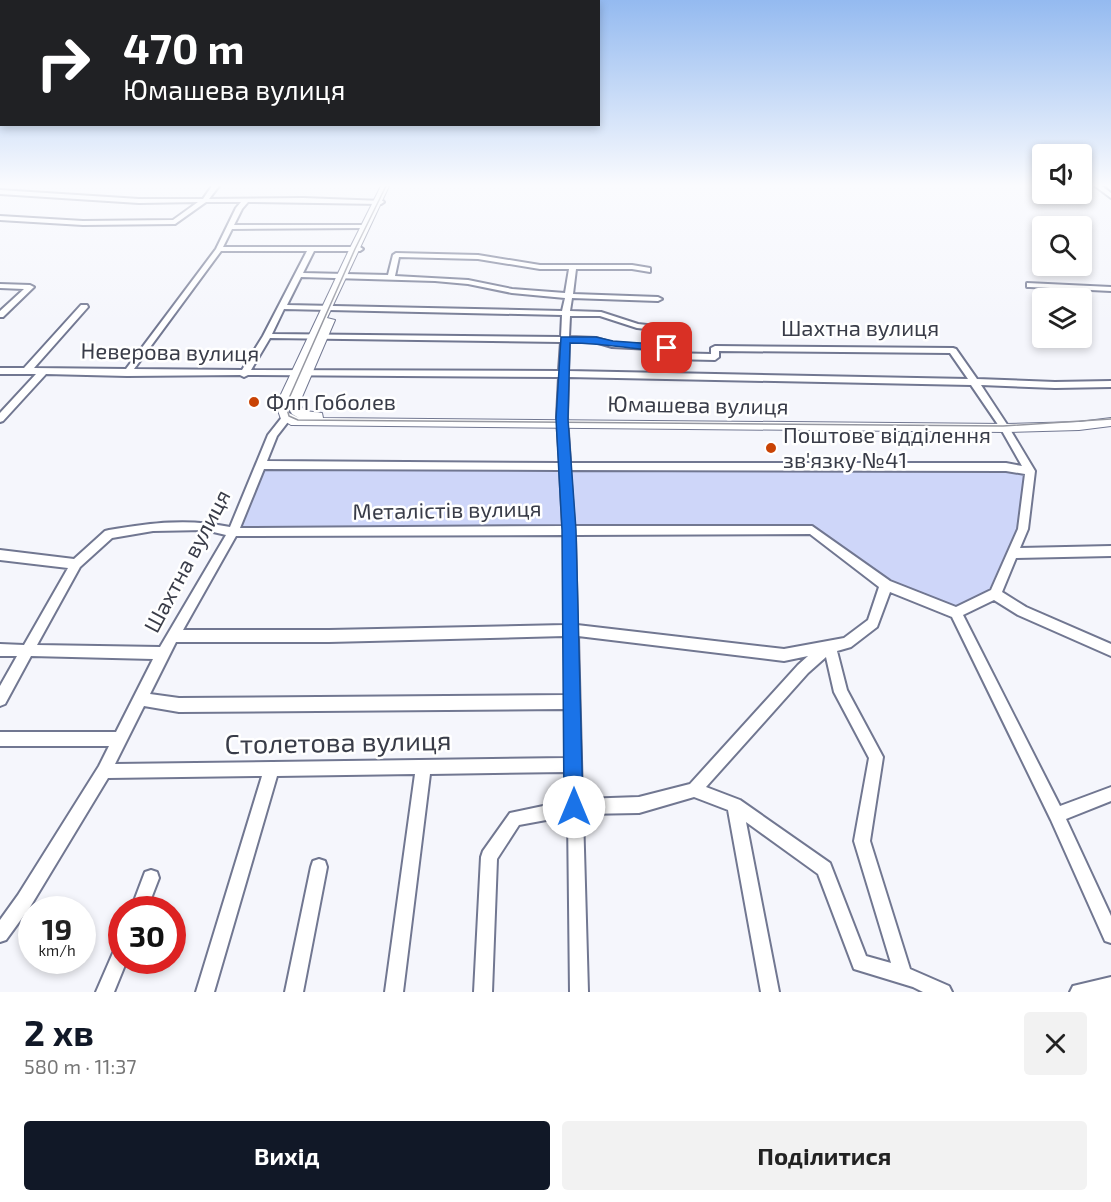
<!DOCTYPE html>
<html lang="uk">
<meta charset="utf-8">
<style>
:root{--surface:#fff;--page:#f2f2f2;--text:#222;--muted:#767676;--accent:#111827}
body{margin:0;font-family:"Exo 2",sans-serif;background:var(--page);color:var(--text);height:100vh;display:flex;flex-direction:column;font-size:22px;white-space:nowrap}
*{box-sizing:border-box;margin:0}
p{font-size:20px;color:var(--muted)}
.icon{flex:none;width:33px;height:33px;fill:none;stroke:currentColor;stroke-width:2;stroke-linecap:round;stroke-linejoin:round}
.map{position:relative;height:992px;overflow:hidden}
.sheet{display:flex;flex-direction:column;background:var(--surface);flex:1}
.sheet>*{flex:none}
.hud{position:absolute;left:0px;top:0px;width:600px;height:126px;box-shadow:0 3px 9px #0003;background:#202124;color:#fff;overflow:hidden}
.tools{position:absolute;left:1032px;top:144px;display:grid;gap:12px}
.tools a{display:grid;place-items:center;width:60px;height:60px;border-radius:6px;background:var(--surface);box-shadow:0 3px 9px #0003;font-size:30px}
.speed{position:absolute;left:18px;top:896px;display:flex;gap:12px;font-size:30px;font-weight:700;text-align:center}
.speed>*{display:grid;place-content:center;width:78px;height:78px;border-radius:50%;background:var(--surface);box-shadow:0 3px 9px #0003;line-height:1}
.speed small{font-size:15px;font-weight:400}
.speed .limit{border:9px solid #d22;background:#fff;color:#111}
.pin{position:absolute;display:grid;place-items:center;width:51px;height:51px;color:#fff;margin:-26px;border-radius:12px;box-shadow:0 3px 9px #0006}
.me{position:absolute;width:66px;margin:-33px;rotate:0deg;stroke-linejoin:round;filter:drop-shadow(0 0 4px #0008)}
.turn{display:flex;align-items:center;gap:21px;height:126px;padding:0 24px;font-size:27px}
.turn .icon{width:78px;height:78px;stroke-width:2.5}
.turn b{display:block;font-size:42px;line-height:51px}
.round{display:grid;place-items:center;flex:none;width:63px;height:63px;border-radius:6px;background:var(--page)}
.head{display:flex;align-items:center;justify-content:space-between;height:102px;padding:0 24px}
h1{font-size:36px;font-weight:700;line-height:45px;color:var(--accent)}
.action{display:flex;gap:12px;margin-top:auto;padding:12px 24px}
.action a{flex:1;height:69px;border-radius:6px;background:var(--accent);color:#fff;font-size:24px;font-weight:700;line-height:69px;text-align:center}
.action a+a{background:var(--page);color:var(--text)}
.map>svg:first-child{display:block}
</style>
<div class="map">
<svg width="1111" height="992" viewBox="0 0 1111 992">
<rect width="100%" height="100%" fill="#f5f6fc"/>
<path fill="#ced6f9" d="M 264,467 L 796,471 L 1006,469 L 1026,472 L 1018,526 L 989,590 L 954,608 L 887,581 L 812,527 L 239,528 Z"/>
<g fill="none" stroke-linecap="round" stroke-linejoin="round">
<g stroke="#717791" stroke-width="4">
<path id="minor" d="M 212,186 L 219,186 L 209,199 L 303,198 L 383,201 L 384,202 L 381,204 L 248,202 L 242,209 L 234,225 L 367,225 L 367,227 L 365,228 L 232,229 L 223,247 L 360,247 L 363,249 L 360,251 L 314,251 L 303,273 L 388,275 L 393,255 L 396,253 L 478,255 L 540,265 L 632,265 L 650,268 L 650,272 L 632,269 L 576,269 L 573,294 L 658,297 L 662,299 L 658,301 L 572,298 L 570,311 L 601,312 L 638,324 L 665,327 L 665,331 L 637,328 L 600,316 L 570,316 L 569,337 L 596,338 L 613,343 L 667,346 L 671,348 L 670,350 L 612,347 L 595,342 L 569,342 L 568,371 L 968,379 L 950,353 L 719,351 L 719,357 L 715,360 L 669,359 L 665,356 L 669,353 L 711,354 L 711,348 L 715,346 L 953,348 L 956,349 L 977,379 L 1055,382 L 1111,381 L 1111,387 L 1055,388 L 981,385 L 1008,426 L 1035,471 L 1028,529 L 1020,548 L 1111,546 L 1111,556 L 1016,558 L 1002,592 L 1026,607 L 1111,644 L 1111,656 L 1018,615 L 994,600 L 963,615 L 1060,806 L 1111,787 L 1111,801 L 1066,819 L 1111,916 L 1111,943 L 1105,941 L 1051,820 L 952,617 L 890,592 L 877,627 L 851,647 L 837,651 L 847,690 L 883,757 L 870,841 L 910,969 L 949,986 L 952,992 L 923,992 L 913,987 L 854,969 L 818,874 L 746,822 L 779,992 L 761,992 L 728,810 L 694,797 L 639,813 L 583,814 L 588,992 L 570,992 L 568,816 L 519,825 L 497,859 L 492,992 L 474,992 L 481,857 L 483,851 L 510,813 L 567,801 L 567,772 L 430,774 L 403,992 L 385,992 L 415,774 L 277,776 L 214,992 L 196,992 L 262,776 L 108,778 L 30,907 L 6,940 L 0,942 L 0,920 L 18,895 L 99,766 L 109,746 L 0,746 L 0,732 L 116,732 L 153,659 L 31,656 L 5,704 L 0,706 L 0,686 L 17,656 L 0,656 L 0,644 L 24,645 L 68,568 L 0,560 L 0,550 L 74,559 L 105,531 L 109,530 C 150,523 188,518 230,527 L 268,435 L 283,416 L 286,415 L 291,418 L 277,436 L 267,461 L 560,463 L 557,417 L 559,377 L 248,375 L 244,377 L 240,375 L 127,376 L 46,374 L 3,421 L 0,422 L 0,413 L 36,374 L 0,374 L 0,368 L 24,368 L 81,305 L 87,305 L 88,307 L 34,368 L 126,369 L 216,249 L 236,208 L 241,202 L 206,202 L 175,224 L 83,225 L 0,220 L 0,216 L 83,221 L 173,220 L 198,202 L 139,203 L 0,194 L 0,190 L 139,199 L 203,199 ZM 221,251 L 307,251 L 263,336 L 242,370 L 134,369 ZM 399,257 L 478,259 L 540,269 L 569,269 L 565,293 L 512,289 L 468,280 L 395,276 ZM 301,277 L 435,281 L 468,284 L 512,293 L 565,298 L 562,311 L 287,305 ZM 284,309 L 562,315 L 561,337 L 272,334 ZM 270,338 L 561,342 L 559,371 L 251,370 ZM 568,377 L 971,385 L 1001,429 L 1022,466 L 1006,463 L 570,463 L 567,417 ZM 264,469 L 560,470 L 563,526 L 240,528 ZM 570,470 L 1006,471 L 1025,474 L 1018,529 L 991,590 L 956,607 L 890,581 L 812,526 L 574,526 ZM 205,530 L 226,535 L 160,647 L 37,645 L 80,567 L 112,538 L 153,531 ZM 810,534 L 879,587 L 868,620 L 844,638 L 784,649 L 577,625 L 575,535 ZM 564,535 L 565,625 L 329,630 L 183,630 L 236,536 ZM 565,636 L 566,695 L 179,698 L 150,694 L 176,642 L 329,642 ZM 578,636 L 784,661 L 808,656 L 798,665 L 690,784 L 639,797 L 582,799 ZM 826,657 L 834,692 L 869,758 L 854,841 L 891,963 L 866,956 L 830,863 L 740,800 L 706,787 L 808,673 ZM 144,706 L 179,712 L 566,709 L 567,758 L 115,764 Z
M 1095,186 L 1102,186 L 1111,193 L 1111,198 Z
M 1027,283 L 1111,287 L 1111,291 L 1030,287 L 1027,287 Z
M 0,284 L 30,285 L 34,287 L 3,317 L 0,317 L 0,311 L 24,289 L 0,288 Z
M 319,859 L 325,861 L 327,867 L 303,992 L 285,992 L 311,867 L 313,861 Z
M 151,870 L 157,872 L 159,878 L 147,909 L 131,909 L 145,872 Z
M 122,944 L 122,960 L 127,960 L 114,992 L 96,992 L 116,946 Z
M 1111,977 L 1111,992 L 1070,992 L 1073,986 Z"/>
</g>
<g stroke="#717791" stroke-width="2">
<path id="major" d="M 381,186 L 389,186 L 327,318 L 335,320 L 299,404 L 305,411 L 322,413 L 323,418 L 1005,424 L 1079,422 L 1111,418 L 1111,426 L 1079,430 L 1005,432 L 291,425 L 281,419 L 276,405 L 349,250 ZM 288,406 L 292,414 L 299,418 L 289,413 Z"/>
</g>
<use href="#minor" fill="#fff" fill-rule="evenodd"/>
<use href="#major" fill="#fff" fill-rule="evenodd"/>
<path stroke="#9698a1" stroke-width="1.5" d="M 386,186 L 355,249 L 286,405 L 289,416 L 298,420 L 1003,426 L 1111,419"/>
</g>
<linearGradient id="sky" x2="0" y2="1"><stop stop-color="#94baf0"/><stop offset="0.57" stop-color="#fafbfe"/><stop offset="1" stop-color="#fafbfe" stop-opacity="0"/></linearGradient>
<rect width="1111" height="325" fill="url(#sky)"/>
<path fill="#1a73e8" stroke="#114b97" stroke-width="1.5" d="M 561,337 L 596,337 L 613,341 L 667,345 L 672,348 L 667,352 C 634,349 602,343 570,343 L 568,419 L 576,530 L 583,807 L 581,814 L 574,817 L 567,814 L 564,807 L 562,530 L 556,419 Z"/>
<g fill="#c94305" stroke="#fff" stroke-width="2">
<circle cx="254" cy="402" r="6"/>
<circle cx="771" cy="448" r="6"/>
</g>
<g text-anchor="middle" stroke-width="5" stroke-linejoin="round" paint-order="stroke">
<g font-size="22" fill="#393c48" stroke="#fff">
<text x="860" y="336">Шахтна вулиця</text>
<text transform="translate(170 352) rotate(1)" y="8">Неверова вулиця</text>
<text transform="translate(698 405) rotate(1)" y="8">Юмашева вулиця</text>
<text transform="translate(447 510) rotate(-1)" y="8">Металістів вулиця</text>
<text transform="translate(187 561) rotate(-62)" y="8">Шахтна вулиця</text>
</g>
<g font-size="22" fill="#393c48" stroke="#fff" text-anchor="start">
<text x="266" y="410">Флп Гоболев</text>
<text x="783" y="443">Поштове відділення<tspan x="783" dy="25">зв'язку №41</tspan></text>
</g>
<g font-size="27" fill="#393c48" stroke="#fff">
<text transform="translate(338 743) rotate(-1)" y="9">Столетова вулиця</text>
</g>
</g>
</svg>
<div class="tools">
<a><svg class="icon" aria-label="sound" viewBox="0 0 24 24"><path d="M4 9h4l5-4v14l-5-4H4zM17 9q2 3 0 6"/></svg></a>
<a><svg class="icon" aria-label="search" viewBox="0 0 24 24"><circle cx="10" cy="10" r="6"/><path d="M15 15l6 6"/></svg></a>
<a><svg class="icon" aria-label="layers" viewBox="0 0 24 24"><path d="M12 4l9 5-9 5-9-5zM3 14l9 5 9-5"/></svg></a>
</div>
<div class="speed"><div>19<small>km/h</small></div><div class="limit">30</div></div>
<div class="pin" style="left:667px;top:348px;background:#d93025"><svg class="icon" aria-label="arrive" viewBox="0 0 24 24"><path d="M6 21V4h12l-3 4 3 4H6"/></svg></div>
<svg class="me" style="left:574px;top:807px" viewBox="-20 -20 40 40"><circle r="19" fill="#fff"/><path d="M0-13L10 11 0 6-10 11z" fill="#1a73e8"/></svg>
<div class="hud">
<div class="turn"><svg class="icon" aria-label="right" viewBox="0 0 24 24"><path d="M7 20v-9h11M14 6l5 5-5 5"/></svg><div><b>470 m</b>Юмашева вулиця</div></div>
</div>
</div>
<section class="sheet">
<div class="head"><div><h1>2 хв</h1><p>580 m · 11:37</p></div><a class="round"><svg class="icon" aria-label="close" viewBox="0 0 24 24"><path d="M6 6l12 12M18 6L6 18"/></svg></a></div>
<div class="action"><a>Вихід</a><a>Поділитися</a></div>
</section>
